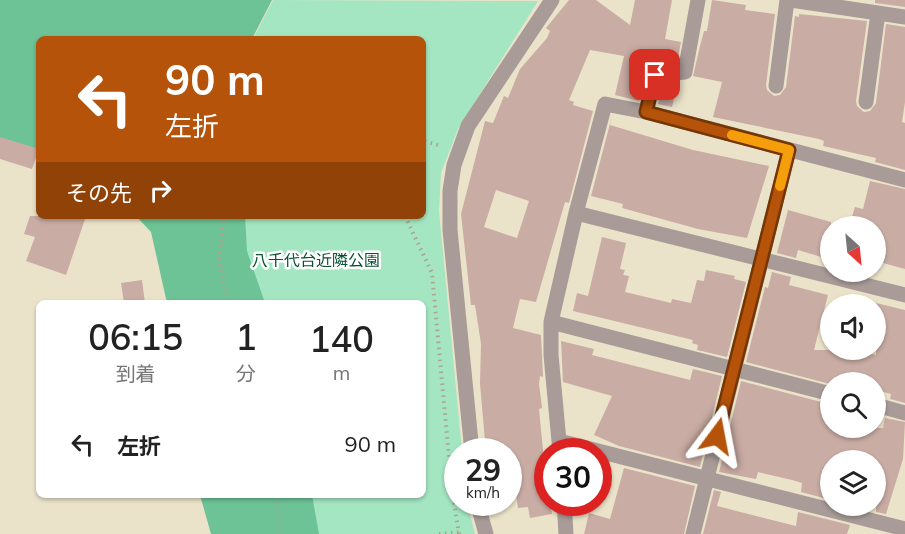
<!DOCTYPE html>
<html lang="ja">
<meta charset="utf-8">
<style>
:root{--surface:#fff;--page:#f2f2f2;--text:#222;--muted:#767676}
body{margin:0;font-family:Mulish,"Noto Sans JP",sans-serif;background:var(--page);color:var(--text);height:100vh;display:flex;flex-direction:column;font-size:22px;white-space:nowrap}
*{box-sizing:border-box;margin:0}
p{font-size:20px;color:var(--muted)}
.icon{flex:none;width:33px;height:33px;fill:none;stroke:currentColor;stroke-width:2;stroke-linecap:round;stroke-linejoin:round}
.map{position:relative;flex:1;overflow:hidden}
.panel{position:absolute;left:36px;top:300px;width:390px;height:198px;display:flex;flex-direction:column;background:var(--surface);border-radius:9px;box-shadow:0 2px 4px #0004}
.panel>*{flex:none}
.hud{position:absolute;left:36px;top:36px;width:390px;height:183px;border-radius:9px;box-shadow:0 2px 4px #0004;background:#b45309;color:#fff;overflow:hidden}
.needle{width:39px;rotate:153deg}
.tools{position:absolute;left:820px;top:216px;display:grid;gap:12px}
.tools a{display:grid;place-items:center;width:66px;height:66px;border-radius:50%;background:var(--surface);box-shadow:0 2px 4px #0004;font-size:30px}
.speed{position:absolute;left:444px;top:438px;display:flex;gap:12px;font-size:30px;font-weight:700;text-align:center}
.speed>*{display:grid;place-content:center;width:78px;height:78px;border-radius:50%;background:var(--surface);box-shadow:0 2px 4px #0004;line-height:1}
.speed small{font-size:15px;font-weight:400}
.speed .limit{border:9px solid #d22;background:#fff;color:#111}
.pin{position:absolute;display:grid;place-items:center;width:51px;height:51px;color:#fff;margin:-26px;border-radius:12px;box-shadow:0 3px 9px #0006}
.me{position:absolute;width:66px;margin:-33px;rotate:13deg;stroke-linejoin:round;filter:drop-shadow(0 0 4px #0008)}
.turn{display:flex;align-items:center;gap:21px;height:126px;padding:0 30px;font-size:27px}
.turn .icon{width:78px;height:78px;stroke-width:2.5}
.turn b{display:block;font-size:42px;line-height:51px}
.then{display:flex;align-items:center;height:57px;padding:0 30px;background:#0003;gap:12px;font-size:22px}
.eta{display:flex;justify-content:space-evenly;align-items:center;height:102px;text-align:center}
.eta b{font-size:36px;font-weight:600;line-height:42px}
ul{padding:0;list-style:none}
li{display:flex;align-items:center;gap:18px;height:84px;padding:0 30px}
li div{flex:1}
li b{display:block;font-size:22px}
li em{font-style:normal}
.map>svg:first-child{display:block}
</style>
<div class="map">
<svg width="905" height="534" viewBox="0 0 905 534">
<rect width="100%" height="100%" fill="#ebe3c9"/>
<path fill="#a4e6c1" d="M 273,0 L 538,1 L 458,129 L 441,173 L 439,211 L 462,451 L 458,452 L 458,502 L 467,503 L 475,534 L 243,534 L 233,495 L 423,495 L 423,303 L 182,303 L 170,216 L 423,216 L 423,39 L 253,39 Z"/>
<path fill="#6dc396" d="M 0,0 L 272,0 L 252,39 L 39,39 L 39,157 L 0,146 Z
M 136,216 L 245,216 L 247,251 L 265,303 L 167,303 L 151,232 Z
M 200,495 L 312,495 L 319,534 L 211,534 Z"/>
<path fill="#c9aca3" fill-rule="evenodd" d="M 569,0 L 596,0 L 630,25 L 635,0 L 672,0 L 665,39 L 681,42 L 677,63 L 648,68 L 639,101 L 615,95 L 624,56 L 590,50 L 569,100 L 574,102 L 573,105 L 593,111 L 569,203 L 565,202 L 536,302 L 520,299 L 513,328 L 541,335 L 543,377 L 540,376 L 539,384 L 542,408 L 539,409 L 548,502 L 550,502 L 552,514 L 530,518 L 528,507 L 518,508 L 510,452 L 486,452 L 480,384 L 481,344 L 475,305 L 471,305 L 461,214 L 485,121 L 493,123 L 504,96 L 508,98 L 520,69 L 547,38 L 550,31 L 546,28 ZM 496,190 L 529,201 L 517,238 L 484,227 Z
M 712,0 L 746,5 L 745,10 L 775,14 L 766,85 L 767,90 L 774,96 L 780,95 L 786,87 L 795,16 L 799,17 L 799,14 L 867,21 L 856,101 L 857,106 L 864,112 L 870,111 L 876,103 L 886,24 L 905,27 L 905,102 L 902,122 L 905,123 L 905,170 L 875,162 L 876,158 L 823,146 L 824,141 L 819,139 L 713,117 L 722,82 L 693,76 L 700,46 L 704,31 L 707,31 Z
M 875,0 L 905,0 L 905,7 L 875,3 Z
M 678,82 L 672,107 L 658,104 L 663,84 Z
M 612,116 L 610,125 L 693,150 L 769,166 L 747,238 L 698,229 L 622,208 L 623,204 L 591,196 Z
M 0,137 L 39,149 L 32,169 L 0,159 Z
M 870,181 L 905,189 L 905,269 L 876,261 L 876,226 L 849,226 L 855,207 L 863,209 Z
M 788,210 L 831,222 L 831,260 L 798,250 L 796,258 L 777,253 Z
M 30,216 L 86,216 L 66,275 L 26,261 L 35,237 L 24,234 Z
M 602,237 L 626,243 L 620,269 L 625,270 L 623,275 L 629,276 L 625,292 L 671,303 L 672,299 L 691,303 L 697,280 L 704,281 L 706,270 L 735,276 L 734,279 L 746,282 L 727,357 L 697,350 L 698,345 L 692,343 L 693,340 L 573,311 L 577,293 L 588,296 Z
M 772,272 L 791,277 L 789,285 L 828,295 L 814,350 L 855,350 L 876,355 L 876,303 L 905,310 L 905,403 L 890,399 L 891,394 L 876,390 L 876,382 L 830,384 L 746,362 L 765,287 L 768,288 Z
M 142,280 L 145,303 L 124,303 L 121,283 Z
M 561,341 L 594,349 L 592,355 L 690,380 L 693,369 L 722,376 L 700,467 L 619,446 L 594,435 L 612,396 L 563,382 Z
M 741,381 L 825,403 L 822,416 L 831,419 L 831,428 L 883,428 L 885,418 L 905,422 L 903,459 L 886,514 L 876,512 L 876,460 L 831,460 L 831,500 L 801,492 L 802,483 L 792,480 L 758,472 L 756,479 L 719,472 Z
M 624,468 L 695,486 L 684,534 L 584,534 L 589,513 L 610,519 Z
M 714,490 L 721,492 L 717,506 L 796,526 L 798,512 L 850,525 L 847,534 L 703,534 Z"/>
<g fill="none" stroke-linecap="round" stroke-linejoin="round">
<path stroke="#aba590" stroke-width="4" stroke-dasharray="1.5 4.5" stroke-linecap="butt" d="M 423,146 L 424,141 L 441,146
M 224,216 L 219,258 L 228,303
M 405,216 L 432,273 L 452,490 L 459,534
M 276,495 L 281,534
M 439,534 L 460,532"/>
<path stroke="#a89b98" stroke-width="15" d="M 791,0 L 905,17
M 776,86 L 787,0
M 866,102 L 878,13
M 646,112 L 905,180
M 576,213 L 905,295
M 551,322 L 831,394
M 876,405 L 905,413
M 559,441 L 905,529
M 472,452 L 450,230 L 450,191 L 454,165 L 468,126 L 552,0
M 560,452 L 551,355 L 551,322 L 576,213 L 605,104 L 646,112 L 655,75 L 685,72 L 698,0
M 477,502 L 486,534
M 564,502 L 566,534
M 693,534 L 789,150"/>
</g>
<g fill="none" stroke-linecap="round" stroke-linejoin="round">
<g stroke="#753606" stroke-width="15">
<path id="route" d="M 655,75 L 646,112 L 789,150 L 717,436"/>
</g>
<use href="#route" stroke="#b45309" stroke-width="10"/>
<path stroke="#f59e0b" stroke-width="10" d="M 732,135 L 789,150 L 780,186"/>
</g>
<g text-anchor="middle" stroke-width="5" stroke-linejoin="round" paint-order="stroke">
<g font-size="16" fill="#0a5033" stroke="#fff">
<text x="316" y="266">八千代台近隣公園</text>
</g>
</g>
</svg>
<div class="tools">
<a><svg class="needle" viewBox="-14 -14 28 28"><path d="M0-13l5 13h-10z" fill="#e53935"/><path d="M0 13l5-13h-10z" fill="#767676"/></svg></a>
<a><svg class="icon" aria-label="sound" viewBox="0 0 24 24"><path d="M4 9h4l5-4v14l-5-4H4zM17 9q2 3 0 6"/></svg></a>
<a><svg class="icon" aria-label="search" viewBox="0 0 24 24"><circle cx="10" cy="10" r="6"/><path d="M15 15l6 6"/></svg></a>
<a><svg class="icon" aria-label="layers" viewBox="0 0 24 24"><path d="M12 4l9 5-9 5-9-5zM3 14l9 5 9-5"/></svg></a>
</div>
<div class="speed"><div>29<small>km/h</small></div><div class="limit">30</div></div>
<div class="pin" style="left:655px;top:75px;background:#d93025"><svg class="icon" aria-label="arrive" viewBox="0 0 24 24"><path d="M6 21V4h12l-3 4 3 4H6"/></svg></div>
<svg class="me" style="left:717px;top:436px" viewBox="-20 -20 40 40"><path d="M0-17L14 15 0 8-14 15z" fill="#b45309" stroke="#fff" stroke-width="4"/></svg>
<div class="hud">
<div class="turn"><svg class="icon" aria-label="left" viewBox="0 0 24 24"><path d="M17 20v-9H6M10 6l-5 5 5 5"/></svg><div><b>90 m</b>左折</div></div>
<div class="then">その先<svg class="icon" aria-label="right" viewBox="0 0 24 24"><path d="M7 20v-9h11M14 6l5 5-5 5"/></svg></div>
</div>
<section class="panel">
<div class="eta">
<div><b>06:15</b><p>到着</p></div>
<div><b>1</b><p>分</p></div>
<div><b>140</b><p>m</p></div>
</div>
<ul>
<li><svg class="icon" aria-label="left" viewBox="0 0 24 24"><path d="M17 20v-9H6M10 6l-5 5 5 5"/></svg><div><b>左折</b></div><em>90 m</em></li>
</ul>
</section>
</div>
